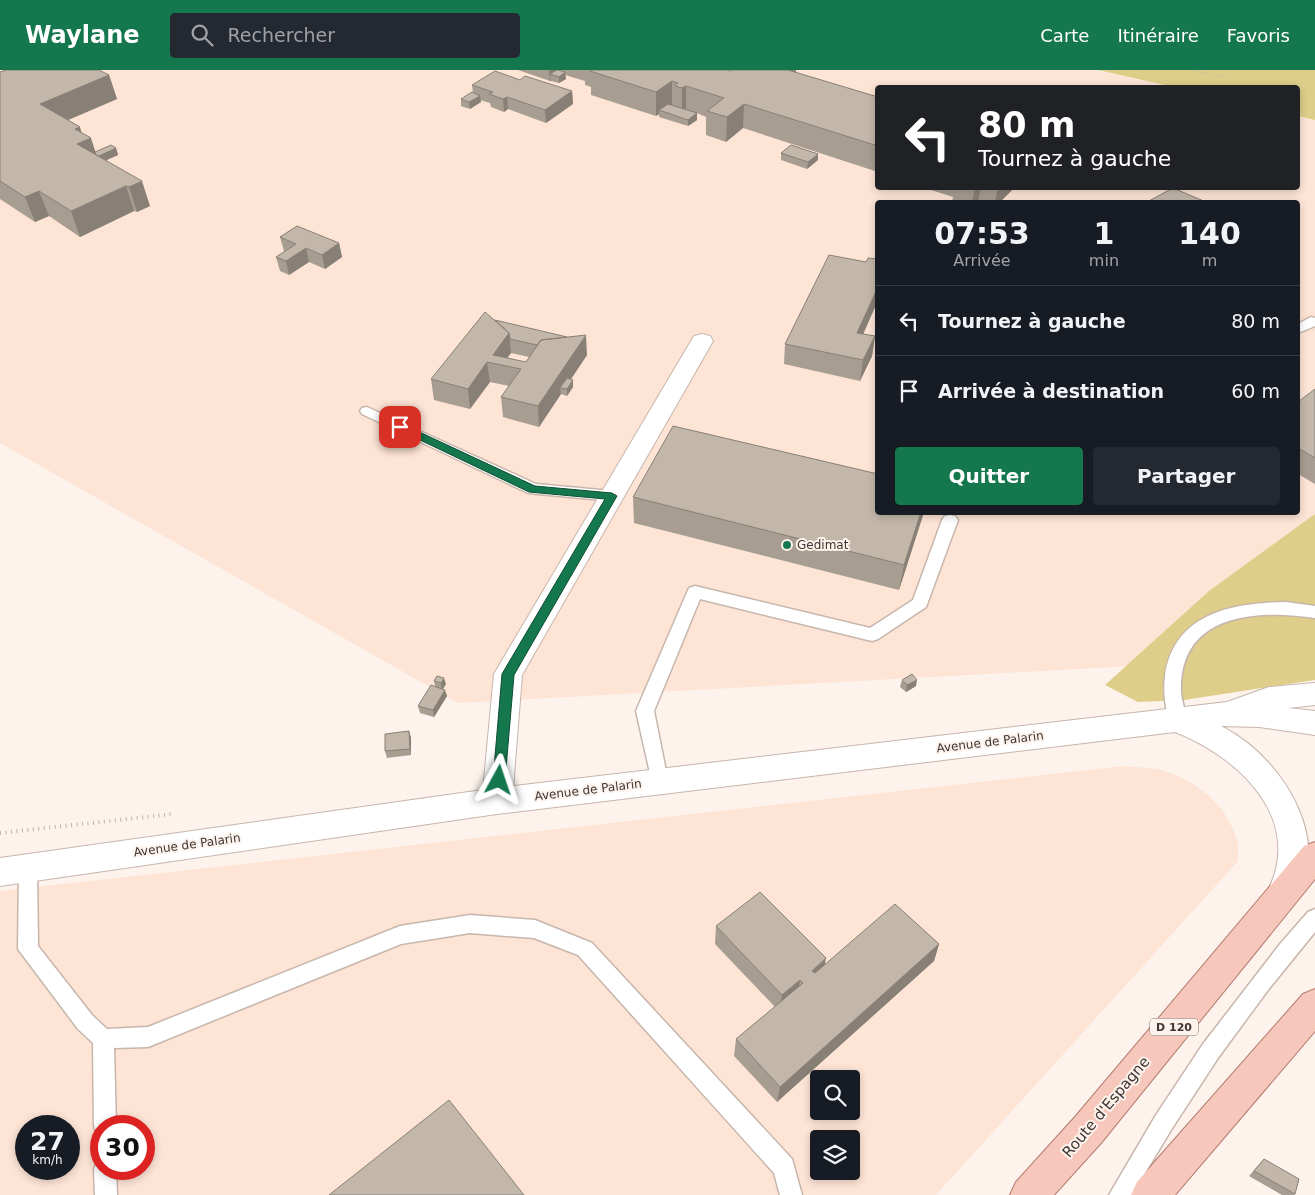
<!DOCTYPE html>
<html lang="fr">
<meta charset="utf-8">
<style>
:root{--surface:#171b24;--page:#242831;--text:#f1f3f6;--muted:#9ea1a6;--line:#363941;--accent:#15774e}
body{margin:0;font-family:"DejaVu Sans",sans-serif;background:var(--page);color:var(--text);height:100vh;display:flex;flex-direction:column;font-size:19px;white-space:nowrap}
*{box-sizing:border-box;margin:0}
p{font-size:16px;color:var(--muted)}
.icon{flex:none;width:28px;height:28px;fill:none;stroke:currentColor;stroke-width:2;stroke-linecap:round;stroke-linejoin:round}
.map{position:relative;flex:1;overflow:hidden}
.side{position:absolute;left:875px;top:130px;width:425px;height:315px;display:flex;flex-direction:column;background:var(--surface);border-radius:5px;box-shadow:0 2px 8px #0003}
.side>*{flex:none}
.guide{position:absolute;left:875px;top:15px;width:425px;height:105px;border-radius:5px;box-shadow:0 2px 8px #0003;background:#202124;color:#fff;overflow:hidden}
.controls{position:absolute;left:810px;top:1000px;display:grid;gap:10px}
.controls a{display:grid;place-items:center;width:50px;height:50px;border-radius:5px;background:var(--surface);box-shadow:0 2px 8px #0003;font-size:25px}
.speed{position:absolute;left:15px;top:1045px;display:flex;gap:10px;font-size:25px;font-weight:700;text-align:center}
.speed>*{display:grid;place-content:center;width:65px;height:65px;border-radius:50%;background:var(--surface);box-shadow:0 2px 8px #0003;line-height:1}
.speed small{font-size:12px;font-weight:400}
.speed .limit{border:8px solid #d22;background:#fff;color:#111}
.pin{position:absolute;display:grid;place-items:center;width:42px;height:42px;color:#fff;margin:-21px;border-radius:10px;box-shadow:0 2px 8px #0006}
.me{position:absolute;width:55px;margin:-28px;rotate:5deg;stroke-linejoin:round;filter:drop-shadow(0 0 4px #0008)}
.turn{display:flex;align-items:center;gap:18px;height:105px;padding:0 20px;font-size:22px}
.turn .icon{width:65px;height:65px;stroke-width:2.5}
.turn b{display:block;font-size:35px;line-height:42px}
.eta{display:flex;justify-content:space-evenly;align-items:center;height:85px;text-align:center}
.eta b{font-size:30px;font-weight:700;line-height:35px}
.action{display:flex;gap:10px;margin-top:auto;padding:10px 20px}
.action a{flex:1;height:58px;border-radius:5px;background:var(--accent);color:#fff;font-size:20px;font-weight:700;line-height:58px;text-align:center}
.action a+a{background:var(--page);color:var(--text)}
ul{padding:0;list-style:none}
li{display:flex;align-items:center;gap:15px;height:70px;padding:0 20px;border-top:1px solid var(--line)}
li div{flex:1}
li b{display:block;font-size:19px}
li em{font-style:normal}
header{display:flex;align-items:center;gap:30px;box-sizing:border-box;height:70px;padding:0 25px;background:var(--accent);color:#fff}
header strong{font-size:24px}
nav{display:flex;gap:28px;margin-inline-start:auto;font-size:18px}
.search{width:350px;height:45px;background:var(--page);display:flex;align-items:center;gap:12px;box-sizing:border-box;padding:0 18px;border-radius:5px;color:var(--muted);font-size:19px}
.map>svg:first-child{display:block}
</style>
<header>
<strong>Waylane</strong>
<div class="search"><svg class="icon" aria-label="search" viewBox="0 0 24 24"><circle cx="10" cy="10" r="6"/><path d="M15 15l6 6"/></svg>Rechercher</div>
<nav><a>Carte</a><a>Itinéraire</a><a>Favoris</a></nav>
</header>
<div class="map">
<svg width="1315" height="1125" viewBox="0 0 1315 1125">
<rect width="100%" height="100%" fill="#fdf2ec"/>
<path fill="#fde4d5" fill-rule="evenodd" d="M 0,0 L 1094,0 L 1172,17 L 878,18 L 878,118 L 1298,118 L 1298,46 L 1315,50 L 1315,586 L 458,633 L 0,373 ZM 878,132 L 1298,132 L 1298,442 L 878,442 Z
M 1123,696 L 1158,699 L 1176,705 L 1193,714 L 1209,726 L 1223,741 L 1232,757 L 1238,774 L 1238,791 L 936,1125 L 0,1125 L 0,821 ZM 819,1009 L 851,1009 L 851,1041 L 819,1041 ZM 26,1056 L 69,1056 L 69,1099 L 26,1099 ZM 101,1056 L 144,1056 L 144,1099 L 101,1099 ZM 819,1069 L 851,1069 L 851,1101 L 819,1101 Z"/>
<path fill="#dece89" d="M 1098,0 L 1315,0 L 1315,50 L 1298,46 L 1298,18 L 1173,17 Z
M 1315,444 L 1315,610 L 1184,630 L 1138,632 L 1105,615 L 1209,521 Z"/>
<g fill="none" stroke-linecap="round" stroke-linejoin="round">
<g stroke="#c7b6ac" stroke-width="3">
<path id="lane" d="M 1311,247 L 1315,248 L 1315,256 L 1298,263 L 1298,254 Z
M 367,337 L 536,414 L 612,421 L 617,422 L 619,426 L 617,430 L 612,431 L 528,423 L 362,344 L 360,341 L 362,338 Z
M 950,445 L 955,446 L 958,450 L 926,537 L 878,569 L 872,571 L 700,529 L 654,641 L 668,711 L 665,716 L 659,718 L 653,716 L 636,641 L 689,518 L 695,516 L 870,558 L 913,530 L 942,450 L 945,446 Z
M 1286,532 L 1315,536 L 1315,548 C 1260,540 1183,542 1181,616 C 1180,627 1185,639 1187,650 L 1184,655 L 1178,657 L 1172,655 C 1165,642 1163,621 1165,606 C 1174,543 1232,533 1286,532 Z
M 28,790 L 35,792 L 37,798 L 38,876 L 92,945 L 107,959 L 148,957 L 400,856 L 470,845 L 535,850 L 592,873 L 792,1089 L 802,1125 L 780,1125 L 774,1103 L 578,885 L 534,868 L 470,863 L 401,874 L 148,977 L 114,978 L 116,1056 L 101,1056 L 101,1065 L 97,1064 L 94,1056 L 93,973 L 78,959 L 18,879 L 19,798 L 21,792 Z
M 1315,839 L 1315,862 L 1268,920 L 1218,988 L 1171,1060 L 1132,1125 L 1109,1125 L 1156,1045 L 1203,974 L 1280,874 L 1308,842 Z
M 101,1090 L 101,1099 L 116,1099 L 117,1125 L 95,1125 L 94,1099 L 97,1091 Z"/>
</g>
<g stroke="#c7b6ac" stroke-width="2">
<path id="street" d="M 702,264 L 710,266 L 713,271 L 522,605 L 512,731 L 508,740 L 497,744 L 486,740 L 482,731 L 494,604 L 691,271 L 694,266 Z"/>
</g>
<g stroke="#c7b6ac" stroke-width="2">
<path id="secondary" d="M 1315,613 L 1315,635 L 1288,638 L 1315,641 L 1315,665 L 1259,657 L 1221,656 C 1270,681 1315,740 1308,799 C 1306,810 1300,821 1295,831 L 1284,835 L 1273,831 L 1268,821 C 1271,814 1274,807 1276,799 C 1291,734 1229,683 1175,662 L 497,744 L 0,816 L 0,788 L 497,718 L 1227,632 L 1269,617 Z"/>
</g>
<g stroke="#b27c6e" stroke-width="2">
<path id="primary" d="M 1315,772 L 1315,809 L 1101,1073 L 1054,1125 L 1010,1125 L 1016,1112 L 1075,1047 L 1304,776 Z
M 1315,919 L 1315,961 L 1175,1125 L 1131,1125 L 1137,1112 L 1303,924 Z"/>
</g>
<path stroke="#bdb4ae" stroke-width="2.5" stroke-dasharray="0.5 2.5" stroke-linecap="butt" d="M 1193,0 L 1226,8"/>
<path stroke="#bdb4ae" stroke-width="4" stroke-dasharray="1 4.5" stroke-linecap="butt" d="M 0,763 L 173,744"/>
<use href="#lane" fill="#fff" fill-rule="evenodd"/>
<use href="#street" fill="#fff" fill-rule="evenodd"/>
<use href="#secondary" fill="#fff" fill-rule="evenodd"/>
<use href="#primary" fill="#f7c7bc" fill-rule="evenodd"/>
</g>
<path fill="#a79d91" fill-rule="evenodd" d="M 518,0 L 727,0 L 731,1 L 796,3 L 878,27 L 878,102 L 743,58 L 726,72 L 706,65 L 706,47 L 697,43 L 697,50 L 688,56 L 659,47 L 659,44 L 656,46 L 591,25 L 591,17 L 585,15 L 585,11 L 565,5 L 566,9 L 559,13 L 551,11 L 550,11 Z
M 0,2 L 109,5 L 117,29 L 68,50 L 82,63 L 95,82 L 116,78 L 118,85 L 106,90 L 150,136 L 137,142 L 134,141 L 80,167 L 49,146 L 35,152 L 0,129 Z
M 520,10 L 572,21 L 573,34 L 546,53 L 508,39 L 504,42 L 491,37 L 490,33 L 480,30 L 481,32 L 470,39 L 461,36 L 461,29 L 473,23 L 472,15 Z
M 781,83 L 818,90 L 807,99 L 781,90 Z
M 925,118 L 1014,118 L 1000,132 L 952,132 L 953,127 Z
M 877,143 L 878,143 L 878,158 L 875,157 Z
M 280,167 L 339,173 L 342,187 L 325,199 L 309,192 L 289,205 L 280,201 L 276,187 L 285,181 L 284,181 Z
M 878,189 L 878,230 L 863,264 L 875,266 L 872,286 L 860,311 L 784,294 L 785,274 L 866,192 Z
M 495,250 L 587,285 L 571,309 L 573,317 L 567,326 L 561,324 L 539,357 L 503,347 L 501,327 L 509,316 L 490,312 L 470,339 L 434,330 L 431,309 ZM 511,283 L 529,287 L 526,292 L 507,288 Z
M 1315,319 L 1315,414 L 1298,404 L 1298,332 Z
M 633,427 L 924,442 L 899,520 L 634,453 Z
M 902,610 L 916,616 L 906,622 L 900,617 Z
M 434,611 L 446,614 L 443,619 L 447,626 L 434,647 L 420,643 L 418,636 L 435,616 Z
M 409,661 L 411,668 L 411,685 L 387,688 L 385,681 Z
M 716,856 L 825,894 L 939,874 L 934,891 L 777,1032 L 734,986 L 736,969 L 775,937 L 715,874 Z
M 1264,1089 L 1295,1124 L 1294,1125 L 1282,1125 L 1249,1106 Z"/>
<path fill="#888076" d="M 549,0 L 562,0 L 562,3 L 550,4 L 551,11 L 550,11 Z
M 789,0 L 796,0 L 795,18 Z
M 565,2 L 566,9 L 559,13 L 559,7 Z
M 109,5 L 117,29 L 54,56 L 40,34 Z
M 672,11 L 672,35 L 659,40 L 659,44 L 656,46 L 656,22 Z
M 686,16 L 686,40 L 682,43 L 682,18 Z
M 572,21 L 573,34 L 546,53 L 545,40 Z
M 480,26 L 481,32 L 470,39 L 469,32 Z
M 507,27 L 508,39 L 504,42 L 503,29 Z
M 744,34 L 743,58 L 726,72 L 727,47 Z
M 697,43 L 697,50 L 688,56 L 688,50 Z
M 80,57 L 84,71 L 91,68 L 99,93 L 77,74 L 75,59 Z
M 116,78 L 118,85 L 100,93 L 97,87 Z
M 818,84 L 818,90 L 807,99 L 808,92 Z
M 142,111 L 150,136 L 137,142 L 129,117 Z
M 126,116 L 134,141 L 80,167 L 71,141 Z
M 975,118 L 981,118 L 978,132 L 972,132 Z
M 998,118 L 1014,118 L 1000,132 L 995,132 Z
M 39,121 L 49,146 L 35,152 L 25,127 Z
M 339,173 L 342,187 L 325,199 L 322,185 Z
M 306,178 L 309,192 L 289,205 L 286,191 Z
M 878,217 L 878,230 L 855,283 L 857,263 Z
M 509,263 L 511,283 L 502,295 L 493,285 Z
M 586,265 L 587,285 L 565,318 L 560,318 L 561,324 L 539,357 L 538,336 Z
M 875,266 L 872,286 L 860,311 L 863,290 Z
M 487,292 L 490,312 L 470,339 L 468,319 Z
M 573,310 L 573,317 L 567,326 L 567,319 Z
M 921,442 L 924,442 L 899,520 L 904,495 Z
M 444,608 L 446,614 L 442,620 L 441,613 Z
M 917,610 L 916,616 L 906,622 L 907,615 Z
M 445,620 L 447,626 L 434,647 L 433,640 Z
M 409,661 L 411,668 L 411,685 L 410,679 Z
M 939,874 L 934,891 L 777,1032 L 780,1017 Z
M 826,888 L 823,905 L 808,918 L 812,901 Z
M 800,910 L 797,927 L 779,941 L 782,925 Z"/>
<path fill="#c2b7a9" stroke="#888076" d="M 6,0 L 99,0 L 109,5 L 40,34 L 80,57 L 75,59 L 91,68 L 77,74 L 142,111 L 129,117 L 126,116 L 71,141 L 39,121 L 25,127 L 0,111 L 0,2 Z
M 557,0 L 558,0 L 565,2 L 559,7 L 550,4 Z
M 591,0 L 727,0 L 731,1 L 733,0 L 789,0 L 788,0 L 878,27 L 878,76 L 744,34 L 727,47 L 707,41 L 724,28 L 686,16 L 682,18 L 675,16 L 678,13 L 672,11 L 656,22 L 590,1 Z
M 495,1 L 520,10 L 525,6 L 572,21 L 545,40 L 507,27 L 503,29 L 489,24 L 493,22 L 472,15 Z
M 472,22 L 480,26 L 469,32 L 461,29 Z
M 668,34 L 697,43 L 688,50 L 659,40 Z
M 111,75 L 116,78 L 99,86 L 96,85 L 95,82 Z
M 791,75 L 818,84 L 808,92 L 781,83 Z
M 1173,118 L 1206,132 L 1147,132 Z
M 297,156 L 339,173 L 322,185 L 306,178 L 286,191 L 276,187 L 296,174 L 280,167 Z
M 829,185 L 866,192 L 868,188 L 878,189 L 878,217 L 857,263 L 875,266 L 863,290 L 785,274 Z
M 485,242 L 509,263 L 493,285 L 526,292 L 541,270 L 586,265 L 538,336 L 501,327 L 521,299 L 487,292 L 468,319 L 431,309 Z
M 495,250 L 567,267 L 541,270 L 537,275 L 510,269 L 509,263 Z
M 567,308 L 573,310 L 567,319 L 560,318 Z
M 1315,319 L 1315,388 L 1298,378 L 1298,332 Z
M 673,356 L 878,404 L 878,442 L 921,442 L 904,495 L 633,427 Z
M 912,604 L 917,610 L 907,615 L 902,610 Z
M 437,606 L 444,608 L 441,613 L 434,611 Z
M 431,615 L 445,620 L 433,640 L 418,636 Z
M 409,661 L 410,679 L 385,681 L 385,664 Z
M 760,822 L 826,888 L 812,901 L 815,903 L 895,834 L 939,874 L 780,1017 L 736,969 L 803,913 L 800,910 L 782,925 L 716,856 Z
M 449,1030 L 524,1125 L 329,1125 Z
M 1264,1089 L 1299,1109 L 1295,1124 L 1254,1101 Z"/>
<path fill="#15774e" stroke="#0e4d33" d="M 400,353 L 535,416 L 612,423 L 617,426 L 514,605 L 505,710 L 504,713 L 499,715 L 495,713 L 493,710 L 502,604 L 605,429 L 529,422 L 397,359 L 395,357 Z"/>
<circle fill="#15774e" stroke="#fdf2ec" stroke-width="2" cx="787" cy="475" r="5"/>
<g text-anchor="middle" stroke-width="4" stroke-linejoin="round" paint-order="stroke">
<rect fill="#fdf2ec" stroke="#776e6a" stroke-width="1" x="1150" y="948.5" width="48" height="17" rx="4"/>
<g font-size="11" font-weight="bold" fill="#3d3632">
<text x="1174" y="961">D 120</text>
</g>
<g font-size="12" fill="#3d3632" stroke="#fdf2ec" text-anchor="start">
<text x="797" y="479">Gedimat</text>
</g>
<g font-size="12" fill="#3d3632" stroke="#fdf2ec">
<text transform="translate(990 672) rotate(-7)" y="4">Avenue de Palarin</text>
<text transform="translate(588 720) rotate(-7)" y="4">Avenue de Palarin</text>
<text transform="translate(187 775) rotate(-8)" y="4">Avenue de Palarin</text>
</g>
<g font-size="15" fill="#3d3632" stroke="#fdf2ec">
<text transform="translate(1106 1037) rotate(-50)" y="5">Route d'Espagne</text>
</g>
</g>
</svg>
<div class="controls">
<a><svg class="icon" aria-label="search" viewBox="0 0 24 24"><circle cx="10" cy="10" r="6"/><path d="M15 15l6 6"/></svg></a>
<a><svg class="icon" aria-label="layers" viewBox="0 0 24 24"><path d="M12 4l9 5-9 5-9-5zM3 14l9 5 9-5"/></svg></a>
</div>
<div class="speed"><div>27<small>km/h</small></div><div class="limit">30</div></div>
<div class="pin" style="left:400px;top:357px;background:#d93025"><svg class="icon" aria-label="arrive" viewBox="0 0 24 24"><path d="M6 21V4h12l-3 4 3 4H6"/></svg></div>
<svg class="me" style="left:499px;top:710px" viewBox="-20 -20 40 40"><path d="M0-17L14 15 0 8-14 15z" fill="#15774e" stroke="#fff" stroke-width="4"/></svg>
<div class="guide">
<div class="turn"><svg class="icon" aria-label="left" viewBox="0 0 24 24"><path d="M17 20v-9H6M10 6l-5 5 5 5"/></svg><div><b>80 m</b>Tournez à gauche</div></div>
</div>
<section class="side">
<div class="eta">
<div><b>07:53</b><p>Arrivée</p></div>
<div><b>1</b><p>min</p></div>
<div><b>140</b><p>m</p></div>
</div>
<ul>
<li><svg class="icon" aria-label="left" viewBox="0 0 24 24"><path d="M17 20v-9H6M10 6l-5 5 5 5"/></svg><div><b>Tournez à gauche</b></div><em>80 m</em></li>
<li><svg class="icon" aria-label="arrive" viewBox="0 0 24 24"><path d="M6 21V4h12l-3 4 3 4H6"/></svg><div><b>Arrivée à destination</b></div><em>60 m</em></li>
</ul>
<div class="action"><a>Quitter</a><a>Partager</a></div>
</section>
</div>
